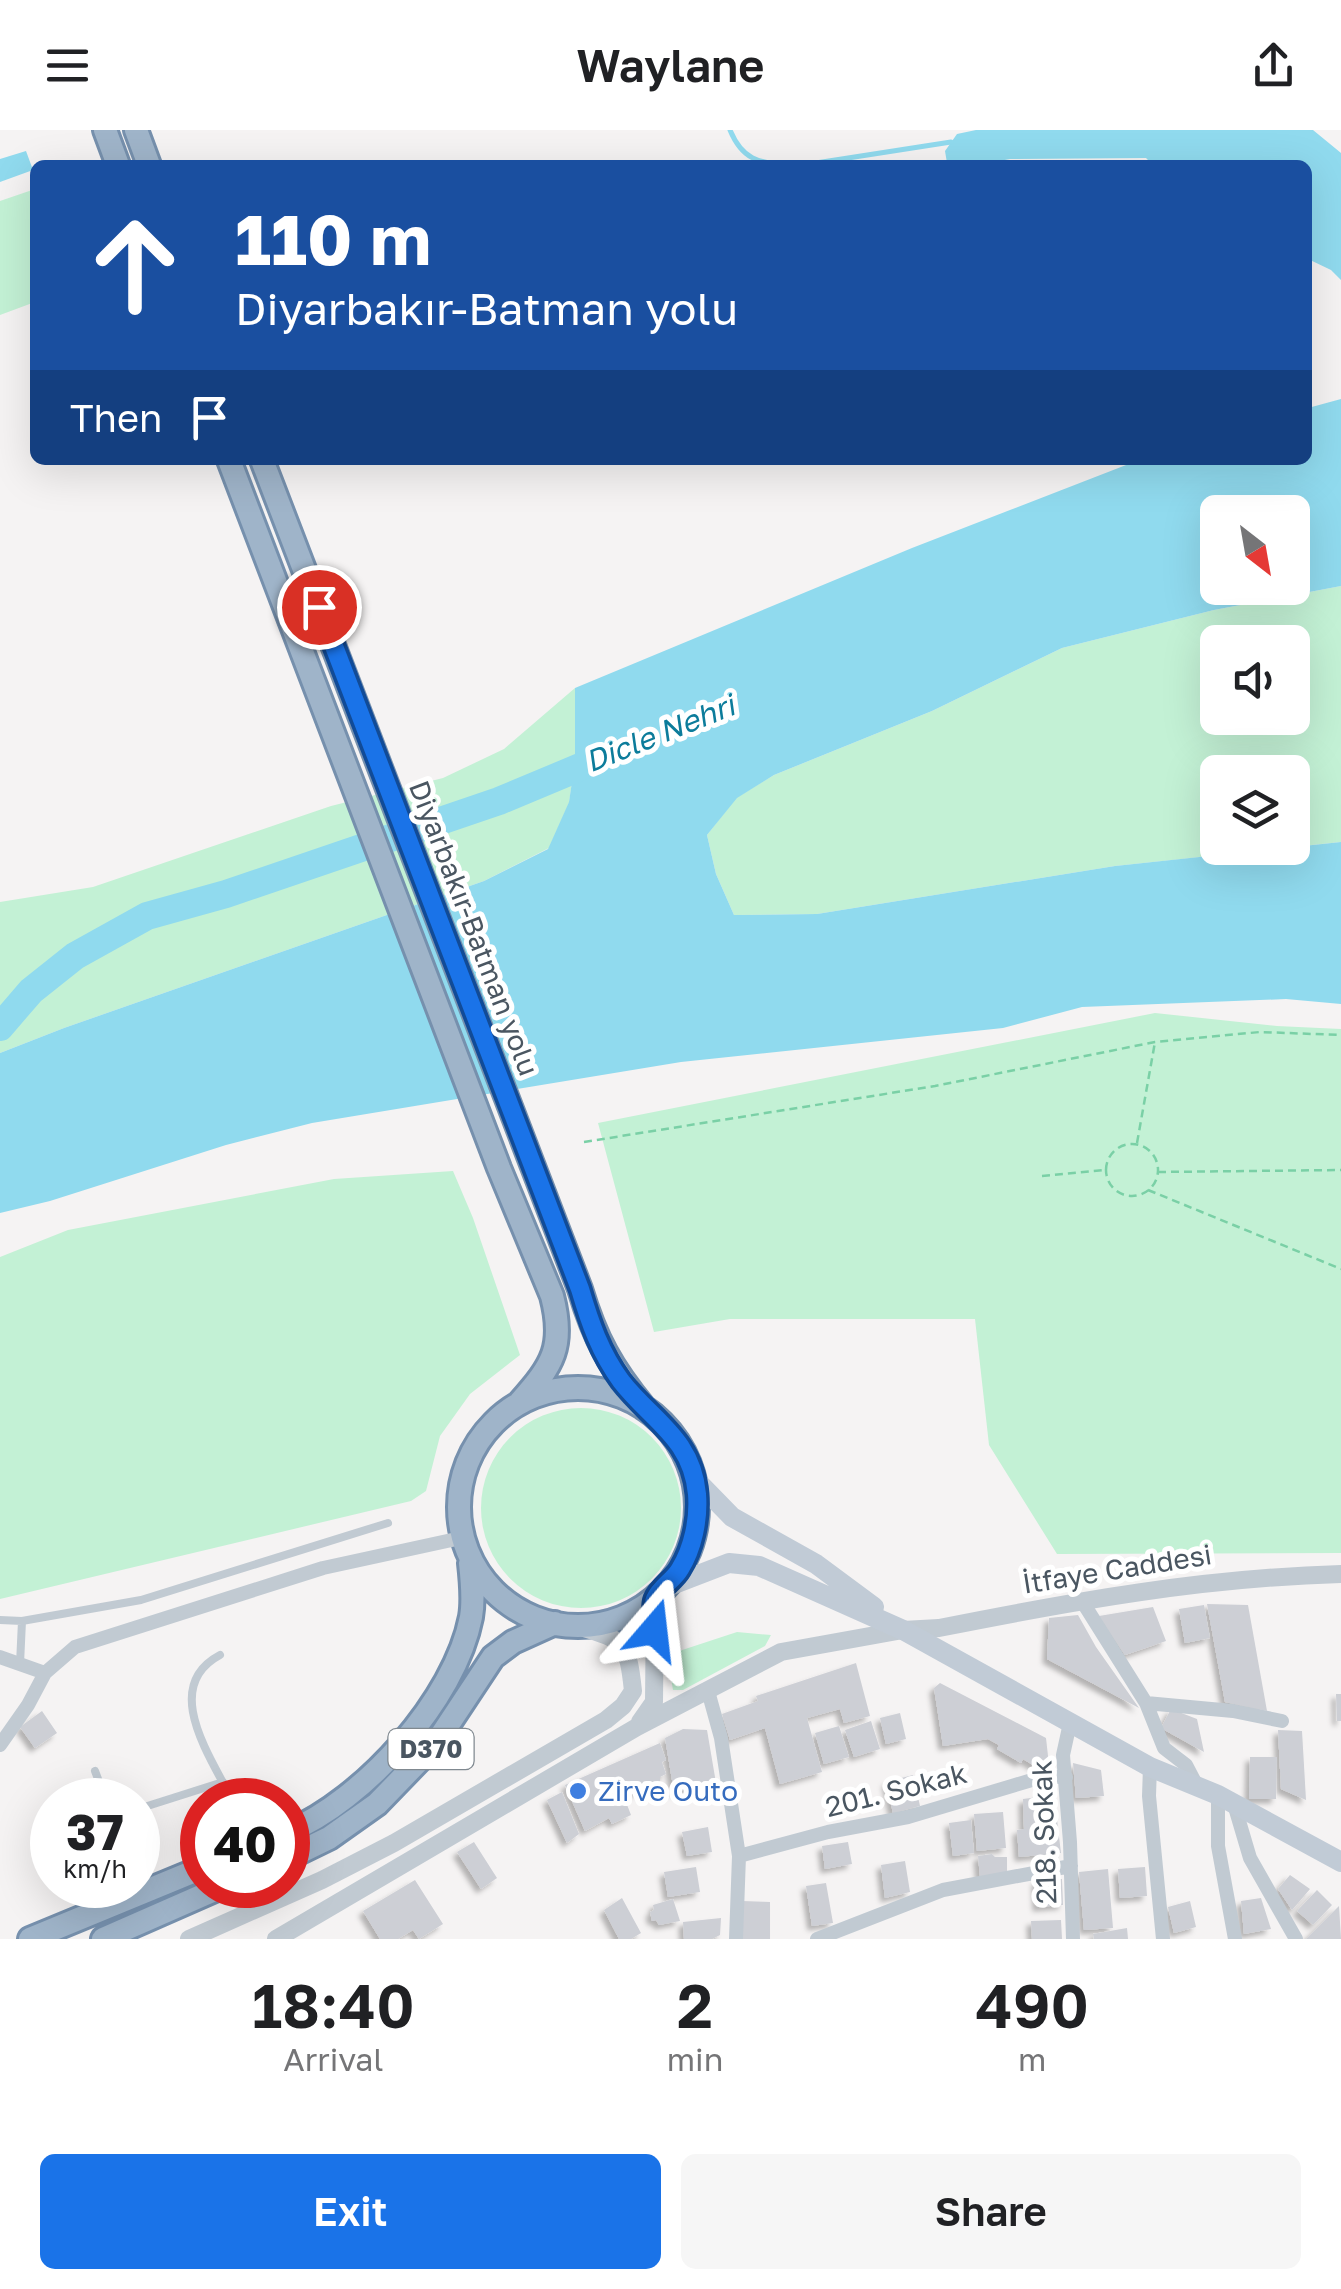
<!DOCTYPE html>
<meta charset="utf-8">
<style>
:root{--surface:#fff;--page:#f6f6f6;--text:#202124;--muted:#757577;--accent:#1a73e8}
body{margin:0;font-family:"Golos Text",sans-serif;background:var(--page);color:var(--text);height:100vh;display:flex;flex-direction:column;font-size:38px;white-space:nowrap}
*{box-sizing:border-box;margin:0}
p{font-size:32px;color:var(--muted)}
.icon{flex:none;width:55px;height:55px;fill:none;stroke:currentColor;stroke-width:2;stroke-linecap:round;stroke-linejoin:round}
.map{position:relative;height:1809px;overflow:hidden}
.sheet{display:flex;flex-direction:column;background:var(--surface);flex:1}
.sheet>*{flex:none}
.banner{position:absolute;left:30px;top:30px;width:1282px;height:305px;border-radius:15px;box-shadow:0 10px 40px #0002;background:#1a4fa0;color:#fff;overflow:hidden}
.needle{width:65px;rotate:149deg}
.fabs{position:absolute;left:1200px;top:365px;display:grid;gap:20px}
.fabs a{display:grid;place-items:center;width:110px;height:110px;border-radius:15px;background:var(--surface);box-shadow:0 10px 40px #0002;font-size:50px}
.speed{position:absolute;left:30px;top:1648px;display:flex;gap:20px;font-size:50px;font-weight:700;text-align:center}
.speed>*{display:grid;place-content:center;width:130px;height:130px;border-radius:50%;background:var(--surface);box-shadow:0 10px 40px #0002;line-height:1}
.speed small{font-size:25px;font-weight:400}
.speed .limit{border:15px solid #d22;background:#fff;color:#111}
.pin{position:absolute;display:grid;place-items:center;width:85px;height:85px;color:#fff;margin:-42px;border:5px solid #fff;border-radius:50%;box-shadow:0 2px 10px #0007}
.me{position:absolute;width:110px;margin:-55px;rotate:17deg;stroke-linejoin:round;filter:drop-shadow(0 0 8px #0008)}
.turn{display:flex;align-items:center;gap:35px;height:210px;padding:0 40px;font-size:45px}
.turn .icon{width:130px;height:130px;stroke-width:2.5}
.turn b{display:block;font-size:70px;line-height:85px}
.then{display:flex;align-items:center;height:95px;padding:0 40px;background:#0003;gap:20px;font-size:38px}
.eta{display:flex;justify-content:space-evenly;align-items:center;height:170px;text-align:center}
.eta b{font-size:60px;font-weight:600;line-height:70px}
.button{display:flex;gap:20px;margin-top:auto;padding:20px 40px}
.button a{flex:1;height:115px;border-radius:15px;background:var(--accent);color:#fff;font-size:40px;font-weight:600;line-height:115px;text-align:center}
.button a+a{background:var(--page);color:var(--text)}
header{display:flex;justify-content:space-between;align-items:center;height:130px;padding:0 40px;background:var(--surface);font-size:45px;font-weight:600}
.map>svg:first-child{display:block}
</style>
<header><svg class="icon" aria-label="menu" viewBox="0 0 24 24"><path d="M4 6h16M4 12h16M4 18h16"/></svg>Waylane<svg class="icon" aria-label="share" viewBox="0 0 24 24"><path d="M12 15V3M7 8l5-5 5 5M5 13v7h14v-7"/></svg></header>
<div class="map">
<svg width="1341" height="1809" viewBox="0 0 1341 1809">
<defs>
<filter id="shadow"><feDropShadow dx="-4.5" dy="4.5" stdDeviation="2.5" flood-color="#0004"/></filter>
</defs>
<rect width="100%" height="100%" fill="#f5f3f3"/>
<path fill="#c3f1d5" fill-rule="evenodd" d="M 35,59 L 35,172 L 0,185 L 0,71 Z
M 1341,456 L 1341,712 L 1293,717 L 1292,642 L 1218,642 L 1218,718 L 1285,718 L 1115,736 L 817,784 L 734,785 L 716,744 L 707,705 L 736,668 L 774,645 L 932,581 L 1062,518 L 1214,480 ZM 1218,512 L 1292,512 L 1292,588 L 1218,588 Z
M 575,558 L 575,631 L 569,673 L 549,718 L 484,751 L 64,898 L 0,923 L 0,772 L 93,757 L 331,676 L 443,648 L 504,619 Z
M 1155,883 L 1277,896 L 1341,899 L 1341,1423 L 1057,1424 L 989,1315 L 975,1189 L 730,1189 L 654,1202 L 598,993 Z
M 453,1041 L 473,1088 L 520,1225 L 470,1264 L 440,1306 L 426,1361 L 411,1371 L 0,1469 L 0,1127 L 68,1100 L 334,1049 Z
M481 1378a100 100 0 1 1 200 0a100 100 0 1 1-200 0Z
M 737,1502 L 771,1505 L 765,1516 L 683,1560 L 673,1560 L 667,1525 Z"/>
<path fill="#90daee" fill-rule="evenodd" d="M 976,0 L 1313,0 L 1341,23 L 1341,150 L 1331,140 L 1308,129 L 1308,35 L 1153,35 L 1146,28 L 1010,29 L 978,35 L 947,33 L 945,21 L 957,4 Z
M 26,21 L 33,40 L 0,52 L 0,29 Z
M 1341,269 L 1341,456 L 1214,480 L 1062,518 L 932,581 L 774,645 L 737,668 L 707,705 L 716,744 L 734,785 L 817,784 L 1115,736 L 1341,712 L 1341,874 L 1286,869 L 1082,877 L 1003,898 L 681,932 L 312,993 L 226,1015 L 50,1071 L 0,1083 L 0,923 L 64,898 L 484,751 L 548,719 L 569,672 L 575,631 L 575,558 L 912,418 L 1139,330 L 1308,330 L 1308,278 ZM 1218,382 L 1292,382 L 1292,458 L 1218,458 Z"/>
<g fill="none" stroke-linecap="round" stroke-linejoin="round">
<path stroke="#90daee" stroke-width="5" d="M 730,0 C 742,29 758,33 787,35
M 803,35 L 951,12"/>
<path stroke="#90daee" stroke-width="28" d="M 0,897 L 31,861 L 75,826 L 147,786 L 226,764 L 499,671 L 609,625"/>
</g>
<path fill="#cdcfd5" filter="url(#shadow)" d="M 1207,1474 L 1248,1475 L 1267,1581 L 1225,1572 Z
M 1204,1475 L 1210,1508 L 1185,1513 L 1179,1479 Z
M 1153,1477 L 1166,1511 L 1125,1525 L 1099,1486 Z
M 1078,1485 L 1096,1517 L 1139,1578 L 1047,1529 L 1049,1488 Z
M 856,1533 L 870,1586 L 844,1593 L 840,1579 L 807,1588 L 822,1642 L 780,1654 L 765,1598 L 730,1610 L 722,1584 L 758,1571 L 756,1566 Z
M 940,1553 L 1046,1608 L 1049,1635 L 1038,1638 L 1023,1629 L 1021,1633 L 997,1619 L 999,1615 L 988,1609 L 943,1616 L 934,1558 Z
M 1336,1564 L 1341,1564 L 1341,1591 L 1337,1591 Z
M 1171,1579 L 1197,1589 L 1204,1622 L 1161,1598 Z
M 42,1581 L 57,1603 L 35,1618 L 20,1597 Z
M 900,1583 L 906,1609 L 886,1614 L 880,1588 Z
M 871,1591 L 880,1619 L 854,1627 L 845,1600 Z
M 839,1596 L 849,1627 L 824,1634 L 815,1603 Z
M 683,1599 L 707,1600 L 716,1653 L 674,1662 L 665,1608 Z
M 1278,1600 L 1302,1601 L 1306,1670 L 1281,1659 Z
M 660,1613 L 666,1630 L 662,1632 L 666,1644 L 660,1647 L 660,1652 L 624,1667 L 631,1685 L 612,1694 L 609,1688 L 585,1701 L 565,1655 Z
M 1250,1627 L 1277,1627 L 1276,1669 L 1249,1669 Z
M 1073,1633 L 1101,1640 L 1104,1666 L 1076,1668 Z
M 913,1645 L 920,1676 L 893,1683 L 886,1652 Z
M 562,1662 L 579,1704 L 567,1713 L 547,1670 Z
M 1054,1665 L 1061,1723 L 1019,1727 L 1017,1700 L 1024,1699 L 1023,1669 Z
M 1003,1682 L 1006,1718 L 977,1721 L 974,1684 Z
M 971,1690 L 974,1723 L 953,1726 L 949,1693 Z
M 708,1697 L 712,1722 L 687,1726 L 682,1702 Z
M 474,1712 L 497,1748 L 481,1759 L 457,1722 Z
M 848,1712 L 852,1734 L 825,1739 L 822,1716 Z
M 992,1724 L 995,1727 L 1007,1727 L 1007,1744 L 980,1747 L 978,1726 Z
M 905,1731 L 910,1762 L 885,1768 L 881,1735 Z
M 696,1737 L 700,1762 L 668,1767 L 664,1742 Z
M 1145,1737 L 1147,1766 L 1120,1768 L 1118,1739 Z
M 1108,1739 L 1113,1798 L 1084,1800 L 1079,1742 Z
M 1290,1745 L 1310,1759 L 1292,1780 L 1278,1759 Z
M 1062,1749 L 1063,1775 L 1037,1777 L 1036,1750 Z
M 415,1750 L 443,1794 L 419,1809 L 413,1800 L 398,1809 L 380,1809 L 363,1781 Z
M 826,1753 L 833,1793 L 812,1796 L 806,1756 Z
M 1317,1760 L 1332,1775 L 1313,1795 L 1297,1781 Z
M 622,1768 L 641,1803 L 631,1809 L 619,1809 L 604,1780 Z
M 1261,1768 L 1271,1799 L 1244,1804 L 1241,1771 Z
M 673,1769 L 680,1791 L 659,1795 L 656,1790 L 652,1791 L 650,1782 L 654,1780 L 653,1775 Z
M 742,1771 L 770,1772 L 770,1809 L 741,1809 Z
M 1190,1771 L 1196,1797 L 1174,1803 L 1168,1777 Z
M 1339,1776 L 1341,1809 L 1306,1809 Z
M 721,1788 L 720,1805 L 712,1809 L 684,1809 L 683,1792 Z
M 1061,1790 L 1062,1809 L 1032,1809 L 1031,1791 Z
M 1127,1798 L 1128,1809 L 1094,1809 L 1093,1804 Z"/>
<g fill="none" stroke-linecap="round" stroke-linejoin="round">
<g stroke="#7690ad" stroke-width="28">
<path id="trunk" d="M 105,0 L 118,35
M 136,0 L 149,35
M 229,330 L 499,1038 L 552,1166 C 565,1216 553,1235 520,1272
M 262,330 L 580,1159 C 595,1209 611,1238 644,1278
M459 1377a119 119 0 1 1 238 0a119 119 0 1 1-238 0Z
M 288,1702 C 364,1670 455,1570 471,1487 C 474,1470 472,1451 470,1433
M 288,1728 L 329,1708 L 377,1674 L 436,1613 L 493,1527 L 513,1512 L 555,1493
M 30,1809 L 202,1738
M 103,1809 L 226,1755"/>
</g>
<path stroke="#7ad0a6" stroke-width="2.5" stroke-dasharray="8 5" stroke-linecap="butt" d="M 584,1012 L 935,956 L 1155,912 L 1260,902 L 1341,905
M 1137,1013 L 1155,912
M1106 1040a26 26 0 1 1 52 0a26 26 0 1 1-52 0Z
M 1158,1042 L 1341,1040
M 1042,1046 L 1105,1040
M 1148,1060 L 1341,1139"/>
<path stroke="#c1cad2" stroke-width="8" d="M 0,1490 L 22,1491 L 141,1470 L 388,1393
M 220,1525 C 160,1557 211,1627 232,1670
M 20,1534 L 22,1491
M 95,1641 L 106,1670
M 138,1679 L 223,1652"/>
<path stroke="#c1cad2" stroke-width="14" d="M 1082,1471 L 1146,1573 L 1164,1618 L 1186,1635 L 1197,1656
M 0,1527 L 45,1543
M 708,1561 L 721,1608 L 739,1726 L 736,1809
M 1146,1573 L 1233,1581 L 1282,1591
M 1070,1593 L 1063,1625 L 1070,1712 L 1073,1809
M 0,1615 L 28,1575 L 45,1543 L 75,1517 L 323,1438 L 461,1408
M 1150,1637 L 1149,1666 L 1163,1809
M 1218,1665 L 1218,1716 L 1235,1809
M 1234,1674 L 1250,1728 L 1296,1809
M 739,1726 L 828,1702 L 908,1687 L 1042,1647 L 1066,1647
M 817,1809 L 943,1760 L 1071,1736"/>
<path stroke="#c1cad2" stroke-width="18" d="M 640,1592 L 654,1572 L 655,1469
M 189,1809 L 322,1750 L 394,1713 L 606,1590 L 623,1576 L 633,1561 C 628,1514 625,1510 581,1497
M 276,1809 L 637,1597 L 781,1522 L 903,1500 L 939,1498 C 1075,1471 1202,1448 1341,1444"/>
<path stroke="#c1cbd6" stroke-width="20" d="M 693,1347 L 732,1387 L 816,1434 L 874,1477
M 664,1458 L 729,1433 L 759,1436 L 903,1500 L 1150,1637 L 1218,1665 L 1341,1732"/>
<use href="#trunk" stroke="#9fb4c9" stroke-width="22"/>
</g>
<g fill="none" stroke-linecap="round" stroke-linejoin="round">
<g stroke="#114b97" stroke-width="25">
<path id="route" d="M 319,477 L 580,1159 C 590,1193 600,1222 621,1251 C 651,1290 692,1308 697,1364 C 699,1389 693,1418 680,1439 C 674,1450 660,1457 655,1469 C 652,1476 654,1491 654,1500"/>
</g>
<use href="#route" stroke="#1a73e8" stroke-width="18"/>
</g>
<circle fill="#3f7fe0" stroke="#fff" stroke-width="4" cx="578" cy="1661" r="10"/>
<g text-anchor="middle" stroke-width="10" stroke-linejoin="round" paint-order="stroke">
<rect fill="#fff" stroke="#808990" stroke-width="2.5" x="388.5" y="1599" width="85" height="40" rx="8"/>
<g font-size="25" font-weight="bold" fill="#4a5661">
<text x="431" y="1628">D370</text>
</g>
<g font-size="28" fill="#4a5661" stroke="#fff">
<text transform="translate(474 798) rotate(69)" y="10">Diyarbakır-Batman yolu</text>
<text transform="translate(1117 1439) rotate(-9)" y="10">İtfaye Caddesi</text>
<text transform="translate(896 1660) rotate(-14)" y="10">201. Sokak</text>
<text transform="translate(1044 1702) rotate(-92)" y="10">218. Sokak</text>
</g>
<g font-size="28" fill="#366cbe" stroke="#fff" text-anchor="start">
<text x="598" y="1671">Zirve Outo</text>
</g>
<g font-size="30" font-style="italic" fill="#0c7c9b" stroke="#fff">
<text transform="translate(660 604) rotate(-22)" y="10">Dicle Nehri</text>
</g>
</g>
</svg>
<div class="fabs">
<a><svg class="needle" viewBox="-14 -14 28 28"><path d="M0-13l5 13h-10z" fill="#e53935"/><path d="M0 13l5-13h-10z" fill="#757577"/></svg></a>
<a><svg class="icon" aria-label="sound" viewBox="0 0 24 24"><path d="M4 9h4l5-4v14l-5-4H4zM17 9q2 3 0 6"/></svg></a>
<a><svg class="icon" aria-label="layers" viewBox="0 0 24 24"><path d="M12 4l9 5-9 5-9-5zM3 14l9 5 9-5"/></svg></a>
</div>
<div class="speed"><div>37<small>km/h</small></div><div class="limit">40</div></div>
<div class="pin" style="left:319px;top:477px;background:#d93025"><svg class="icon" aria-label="arrive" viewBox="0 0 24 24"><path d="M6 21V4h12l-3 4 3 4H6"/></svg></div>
<svg class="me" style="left:654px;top:1500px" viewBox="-20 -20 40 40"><path d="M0-17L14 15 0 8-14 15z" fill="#1a73e8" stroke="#fff" stroke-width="4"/></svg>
<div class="banner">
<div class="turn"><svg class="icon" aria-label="ahead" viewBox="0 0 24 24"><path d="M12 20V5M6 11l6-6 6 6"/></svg><div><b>110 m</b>Diyarbakır-Batman yolu</div></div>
<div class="then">Then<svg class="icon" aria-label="arrive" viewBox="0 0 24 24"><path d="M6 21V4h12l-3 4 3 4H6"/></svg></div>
</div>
</div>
<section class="sheet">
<div class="eta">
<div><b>18:40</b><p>Arrival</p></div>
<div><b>2</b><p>min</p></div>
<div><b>490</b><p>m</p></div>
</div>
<div class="button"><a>Exit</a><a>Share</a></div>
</section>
